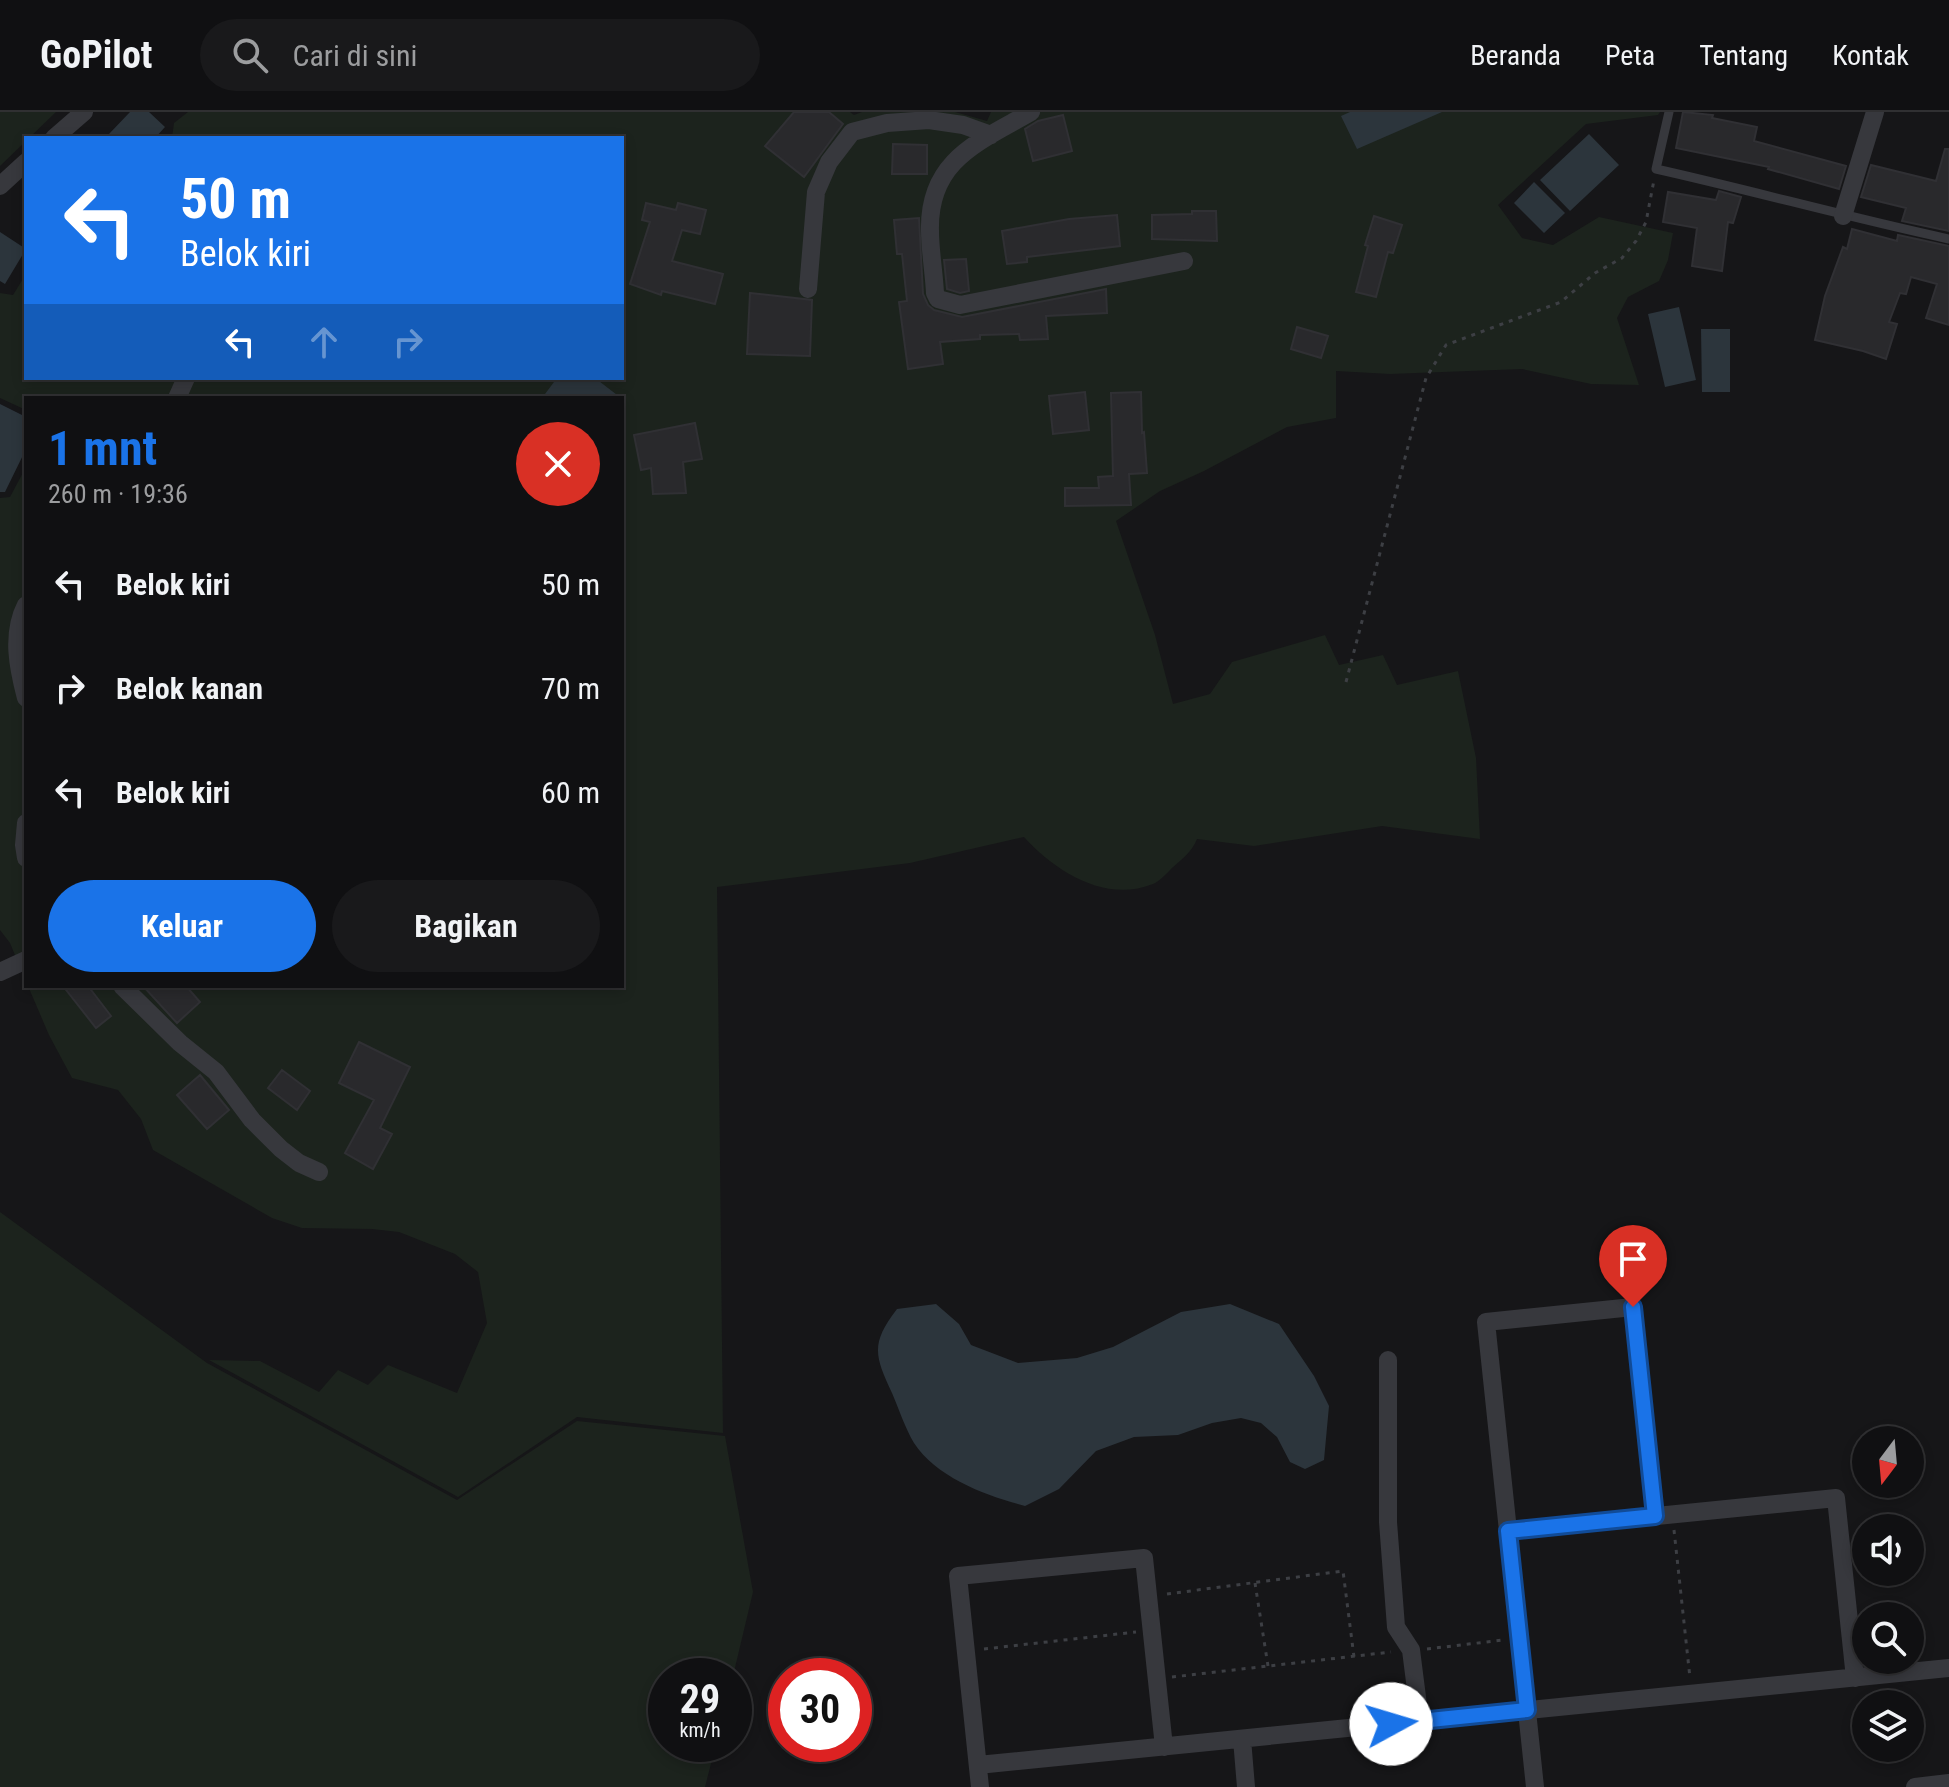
<!DOCTYPE html>
<html lang="id">
<meta charset="utf-8">
<style>
:root{--surface:#101012;--page:#19191b;--text:#f1f3f6;--muted:#9c9d9f;--line:#303032;--accent:#1a73e8}
body{margin:0;font-family:"Roboto Condensed",sans-serif;background:var(--page);color:var(--text);height:100vh;display:flex;flex-direction:column;font-size:30px;white-space:nowrap}
*{box-sizing:border-box;margin:0}
p{font-size:26px;color:var(--muted)}
.icon{flex:none;width:44px;height:44px;fill:none;stroke:currentColor;stroke-width:2;stroke-linecap:round;stroke-linejoin:round}
.map{position:relative;flex:1;overflow:hidden}
.panel{position:absolute;left:24px;top:284px;width:600px;height:592px;display:flex;flex-direction:column;background:var(--surface);border-radius:0px;box-shadow:0 4px 12px #0003,0 0 0 2px var(--line)}
.panel>*{flex:none}
.banner{position:absolute;left:24px;top:24px;width:600px;height:244px;border-radius:0px;box-shadow:0 4px 12px #0003,0 0 0 2px var(--line);background:#1a73e8;color:#fff;overflow:hidden}
.needle{width:52px;rotate:196deg}
.fabs{position:absolute;left:1852px;top:1314px;display:grid;gap:16px}
.fabs a{display:grid;place-items:center;width:72px;height:72px;border-radius:50%;background:var(--surface);box-shadow:0 4px 12px #0003,0 0 0 2px var(--line);font-size:40px}
.speed{position:absolute;left:648px;top:1546px;display:flex;gap:16px;font-size:40px;font-weight:700;text-align:center}
.speed>*{display:grid;place-content:center;width:104px;height:104px;border-radius:50%;background:var(--surface);box-shadow:0 4px 12px #0003,0 0 0 2px var(--line);line-height:1}
.speed small{font-size:20px;font-weight:400}
.speed .limit{border:12px solid #d22;background:#fff;color:#111}
.pin{position:absolute;display:grid;place-items:center;width:68px;height:68px;color:#fff;margin:-82px -34px;border-radius:50% 50% 50% 0;rotate:-45deg;box-shadow:0 0 8px #0007}
.pin .icon{rotate:45deg}
.me{position:absolute;width:88px;margin:-44px;rotate:84deg;stroke-linejoin:round;filter:drop-shadow(0 0 6px #0008)}
.turn{display:flex;align-items:center;gap:28px;height:168px;padding:0 24px;font-size:36px}
.turn .icon{width:104px;height:104px;stroke-width:2.5}
.turn b{display:block;font-size:56px;line-height:68px}
.lanes{display:flex;align-items:center;height:76px;padding:0 24px;background:#0003;justify-content:center;gap:40px;direction:ltr}
.lanes .off{opacity:.35}
.round{display:grid;place-items:center;flex:none;width:84px;height:84px;border-radius:42px;background:var(--page)}
.overview{display:flex;align-items:center;justify-content:space-between;height:136px;padding:0 24px}
h1{font-size:48px;font-weight:700;line-height:60px;color:var(--accent)}
.button{display:flex;gap:16px;margin-top:auto;padding:16px 24px}
.button a{flex:1;height:92px;border-radius:48px;background:var(--accent);color:#fff;font-size:32px;font-weight:700;line-height:92px;text-align:center}
.button a+a{background:var(--page);color:var(--text)}
ul{padding:0;list-style:none}
li{display:flex;align-items:center;gap:24px;height:104px;padding:0 24px}
li div{flex:1}
li b{display:block;font-size:30px}
li em{font-style:normal}
header{display:flex;align-items:center;gap:48px;box-sizing:border-box;height:112px;padding:0 40px;background:var(--surface);border-bottom:2px solid var(--line)}
header strong{font-size:38px}
nav{display:flex;gap:44px;margin-inline-start:auto;font-size:28px}
.search{width:560px;height:72px;background:var(--page);display:flex;align-items:center;gap:20px;box-sizing:border-box;padding:0 28px;border-radius:44px;color:var(--muted);font-size:30px}
.map>svg:first-child{display:block}
</style>
<header>
<strong>GoPilot</strong>
<div class="search"><svg class="icon" aria-label="search" viewBox="0 0 24 24"><circle cx="10" cy="10" r="6"/><path d="M15 15l6 6"/></svg>Cari di sini</div>
<nav><a>Beranda</a><a>Peta</a><a>Tentang</a><a>Kontak</a></nav>
</header>
<div class="map">
<svg width="1949" height="1675" viewBox="0 0 1949 1675">
<rect width="100%" height="100%" fill="#161618"/>
<path fill="#1c231d" d="M 0,0 L 56,0 L 0,54 Z
M 188,0 L 850,0 L 854,3 L 862,0 L 955,0 L 987,9 L 991,0 L 1660,0 L 1658,3 L 1586,12 L 1498,93 L 1522,126 L 1553,133 L 1599,105 L 1673,121 L 1668,148 L 1659,169 L 1628,185 L 1617,206 L 1639,273 L 1591,272 L 1522,257 L 1390,262 L 1336,259 L 1336,306 L 1287,315 L 1204,359 L 1160,379 L 1116,409 L 1155,523 L 1173,592 L 1210,582 L 1232,550 L 1325,523 L 1339,553 L 1383,543 L 1397,573 L 1458,559 L 1476,646 L 1480,727 L 1382,714 L 1254,734 L 1197,727 C 1192,740 1182,747 1172,756 C 1167,761 1160,769 1153,772 C 1105,791 1056,760 1024,725 L 910,751 L 717,775 L 723,1321 L 577,1305 L 458,1385 L 209,1248 L 260,1249 L 319,1280 L 338,1258 L 368,1273 L 388,1253 L 457,1281 L 487,1211 L 478,1160 L 455,1142 L 399,1120 L 372,1117 L 302,1116 L 272,1106 L 153,1038 L 141,1007 L 118,978 L 72,966 L 49,923 L 28,874 L 622,874 L 622,286 L 26,286 L 26,298 L 0,286 L 0,181 L 13,183 L 26,162 L 26,266 L 622,266 L 622,26 L 172,26 L 174,11 Z
M 26,355 L 26,870 L 10,831 L 0,818 L 0,386 L 10,385 Z
M 0,1100 L 207,1251 L 457,1388 L 577,1309 L 725,1324 L 753,1480 L 733,1564 L 666,1564 L 666,1632 L 716,1632 L 705,1675 L 0,1675 Z"/>
<path fill="#2c353c" d="M 130,0 L 149,0 L 165,15 L 155,26 L 113,26 L 109,22 Z
M 1350,0 L 1442,0 L 1357,37 L 1341,4 Z
M 1589,22 L 1619,53 L 1570,99 L 1540,68 Z
M 1534,70 L 1565,101 L 1544,121 L 1514,91 Z
M 0,120 L 26,137 L 5,172 L 0,169 Z
M 1679,195 L 1696,268 L 1665,275 L 1648,202 Z
M 1701,217 L 1730,217 L 1730,280 L 1702,280 Z
M 557,266 L 595,266 L 621,286 L 542,286 Z
M 0,292 L 26,305 L 26,337 L 5,380 L 0,380 Z
M 936,1192 L 959,1212 L 971,1233 L 1018,1251 L 1077,1246 L 1113,1235 L 1181,1200 L 1230,1192 L 1279,1212 L 1314,1264 L 1329,1294 L 1324,1348 L 1305,1357 L 1290,1350 L 1277,1325 L 1261,1311 L 1241,1306 L 1212,1311 L 1178,1323 L 1134,1325 L 1096,1339 L 1059,1377 L 1025,1394 C 987,1384 937,1366 914,1331 C 905,1316 899,1297 892,1281 C 874,1243 871,1231 897,1197 Z"/>
<path fill="#29292c" stroke="#303034" stroke-width="2" d="M 794,0 L 829,0 L 843,12 L 804,65 L 765,34 Z
M 1683,0 L 1713,3 L 1712,6 L 1757,15 L 1754,29 L 1846,54 L 1839,77 L 1768,57 L 1769,55 L 1676,36 Z
M 1063,3 L 1072,39 L 1033,49 L 1025,17 L 1038,9 Z
M 893,32 L 927,33 L 927,62 L 892,62 Z
M 1945,37 L 1949,37 L 1949,119 L 1902,109 L 1906,96 L 1861,85 L 1871,53 L 1936,69 Z
M 1719,79 L 1741,85 L 1733,111 L 1728,110 L 1722,159 L 1692,154 L 1697,116 L 1663,110 L 1668,80 L 1716,88 Z
M 646,91 L 676,98 L 678,91 L 706,98 L 700,122 L 682,118 L 672,149 L 723,162 L 715,192 L 662,179 L 661,183 L 630,172 L 650,110 L 642,108 Z
M 1192,99 L 1216,99 L 1217,129 L 1152,127 L 1152,103 L 1192,102 Z
M 1117,103 L 1120,134 L 1027,145 L 1027,150 L 1007,152 L 1002,119 L 1069,107 Z
M 1374,104 L 1402,113 L 1393,141 L 1388,140 L 1376,185 L 1356,180 L 1368,134 L 1365,133 Z
M 919,106 L 923,182 L 928,193 L 934,198 L 962,205 L 1106,177 L 1107,201 L 1046,204 L 1048,227 L 1020,228 L 1019,222 L 980,223 L 980,227 L 940,230 L 943,252 L 908,257 L 899,190 L 907,189 L 902,142 L 897,142 L 894,108 Z
M 1852,117 L 1897,129 L 1898,123 L 1949,134 L 1949,213 L 1926,206 L 1937,172 L 1911,165 L 1906,182 L 1900,181 L 1889,210 L 1897,212 L 1886,247 L 1863,239 L 1815,228 L 1825,184 L 1843,135 L 1847,137 Z
M 966,147 L 969,179 L 960,181 L 947,177 L 944,148 Z
M 750,181 L 812,188 L 810,244 L 747,242 Z
M 1297,215 L 1328,224 L 1321,246 L 1291,237 Z
M 1085,280 L 1089,318 L 1053,322 L 1049,284 Z
M 1141,280 L 1142,321 L 1144,320 L 1147,361 L 1129,362 L 1131,393 L 1065,394 L 1065,376 L 1099,376 L 1098,365 L 1113,364 L 1111,281 Z
M 695,311 L 702,347 L 683,350 L 686,381 L 653,382 L 651,356 L 641,358 L 634,323 Z
M 63,874 L 88,874 L 111,904 L 96,916 Z
M 143,874 L 186,874 L 200,890 L 177,911 Z
M 359,930 L 410,955 L 380,1016 L 392,1022 L 373,1057 L 345,1041 L 374,988 L 339,971 Z
M 282,958 L 310,979 L 297,998 L 268,976 Z
M 200,963 L 229,998 L 207,1017 L 177,983 Z"/>
<g fill="none" stroke-linecap="round" stroke-linejoin="round">
<path stroke="#3d3f44" stroke-width="3" stroke-dasharray="4 6" stroke-linecap="butt" d="M 1346,570 L 1426,266 L 1446,233 L 1561,190 L 1595,161 L 1622,146 L 1636,129 L 1646,110 L 1654,68
M 1674,1418 L 1690,1566
M 1255,1471 L 1268,1554
M 1167,1482 L 1343,1459 L 1354,1545
M 984,1537 L 1136,1520
M 1427,1537 L 1503,1528
M 1172,1565 L 1391,1540"/>
<path stroke="#37383d" stroke-width="9" d="M 1669,0 L 1656,57 C 1754,79 1851,106 1949,127"/>
<path stroke="#37383d" stroke-width="18" d="M 1031,0 C 979,30 928,48 930,119 C 930,139 934,160 935,181 L 938,187 L 960,193 L 1184,149
M 54,26 L 84,0
M 0,74 L 26,50
M 1843,104 L 1875,0
M 808,177 L 816,80 L 829,50 L 852,20 L 887,11 L 929,8 L 963,13 L 991,23
M 177,286 L 186,266
M 26,493 C 11,522 18,556 26,586
M 26,711 L 24,733 L 26,746
M 0,860 L 26,848
M 122,874 L 180,931 L 216,960 L 252,1008 L 281,1037 L 299,1051 L 319,1060
M 1388,1248 L 1388,1410 L 1396,1515 L 1411,1538 L 1420,1609
M 1508,1419 L 1836,1386 L 1855,1566
M 1242,1627 L 1246,1675
M 978,1653 L 1949,1556
M 980,1675 L 958,1464 L 1144,1446 L 1164,1635
M 1535,1675 L 1486,1210 L 1633,1195 L 1655,1404
M 1915,1675 L 1949,1671"/>
</g>
<g fill="none" stroke-linecap="round" stroke-linejoin="round">
<g stroke="#114b97" stroke-width="20">
<path id="route" d="M 1391,1612 L 1527,1598 L 1508,1419 L 1655,1404 L 1633,1195"/>
</g>
<use href="#route" stroke="#1a73e8" stroke-width="14"/>
</g>
</svg>
<div class="fabs">
<a><svg class="needle" viewBox="-14 -14 28 28"><path d="M0-13l5 13h-10z" fill="#e53935"/><path d="M0 13l5-13h-10z" fill="#9c9d9f"/></svg></a>
<a><svg class="icon" aria-label="sound" viewBox="0 0 24 24"><path d="M4 9h4l5-4v14l-5-4H4zM17 9q2 3 0 6"/></svg></a>
<a><svg class="icon" aria-label="search" viewBox="0 0 24 24"><circle cx="10" cy="10" r="6"/><path d="M15 15l6 6"/></svg></a>
<a><svg class="icon" aria-label="layers" viewBox="0 0 24 24"><path d="M12 4l9 5-9 5-9-5zM3 14l9 5 9-5"/></svg></a>
</div>
<div class="speed"><div>29<small>km/h</small></div><div class="limit">30</div></div>
<div class="pin" style="left:1633px;top:1195px;background:#d93025"><svg class="icon" aria-label="arrive" viewBox="0 0 24 24"><path d="M6 21V4h12l-3 4 3 4H6"/></svg></div>
<svg class="me" style="left:1391px;top:1612px" viewBox="-20 -20 40 40"><circle r="19" fill="#fff"/><path d="M0-13L10 11 0 6-10 11z" fill="#1a73e8"/></svg>
<div class="banner">
<div class="turn"><svg class="icon" aria-label="left" viewBox="0 0 24 24"><path d="M17 20v-9H6M10 6l-5 5 5 5"/></svg><div><b>50 m</b>Belok kiri</div></div>
<div class="lanes"><svg class="icon" aria-label="left" viewBox="0 0 24 24"><path d="M17 20v-9H6M10 6l-5 5 5 5"/></svg><svg class="icon off" aria-label="ahead" viewBox="0 0 24 24"><path d="M12 20V5M6 11l6-6 6 6"/></svg><svg class="icon off" aria-label="right" viewBox="0 0 24 24"><path d="M7 20v-9h11M14 6l5 5-5 5"/></svg></div>
</div>
<section class="panel">
<div class="overview"><div><h1>1 mnt</h1><p>260 m · 19:36</p></div><a class="round" style="background:#d93025;color:#fff"><svg class="icon" aria-label="close" viewBox="0 0 24 24"><path d="M6 6l12 12M18 6L6 18"/></svg></a></div>
<ul>
<li><svg class="icon" aria-label="left" viewBox="0 0 24 24"><path d="M17 20v-9H6M10 6l-5 5 5 5"/></svg><div><b>Belok kiri</b></div><em>50 m</em></li>
<li><svg class="icon" aria-label="right" viewBox="0 0 24 24"><path d="M7 20v-9h11M14 6l5 5-5 5"/></svg><div><b>Belok kanan</b></div><em>70 m</em></li>
<li><svg class="icon" aria-label="left" viewBox="0 0 24 24"><path d="M17 20v-9H6M10 6l-5 5 5 5"/></svg><div><b>Belok kiri</b></div><em>60 m</em></li>
</ul>
<div class="button"><a>Keluar</a><a>Bagikan</a></div>
</section>
</div>
